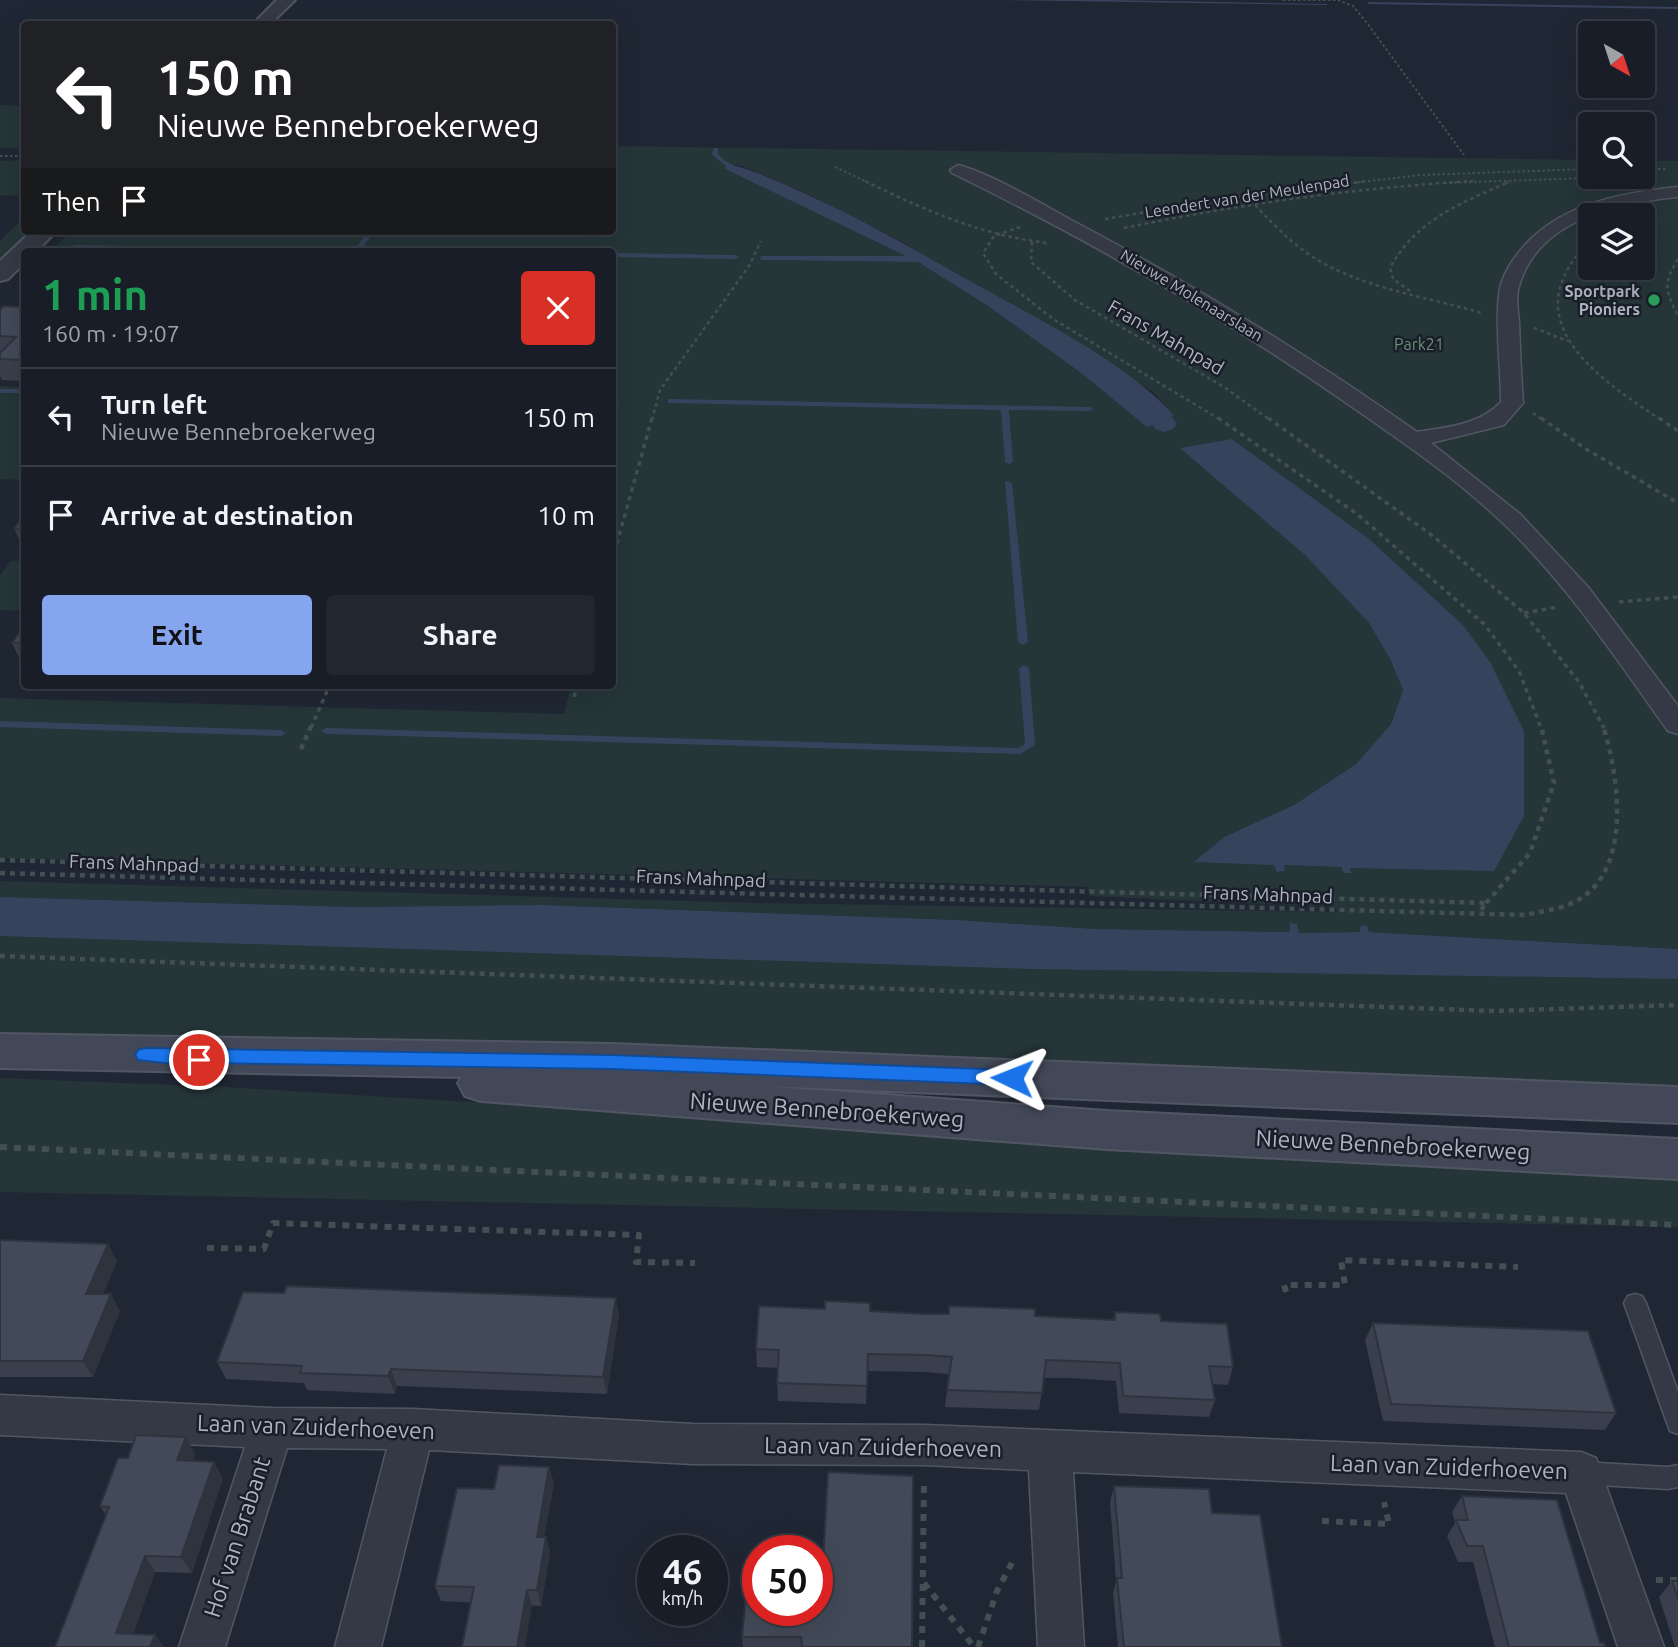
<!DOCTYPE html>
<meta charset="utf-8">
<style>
:root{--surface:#181d27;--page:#21262f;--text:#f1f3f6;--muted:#9fa2a7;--line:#363b44;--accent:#86a5ef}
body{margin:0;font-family:Ubuntu,sans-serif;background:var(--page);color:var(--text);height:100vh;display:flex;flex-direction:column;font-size:26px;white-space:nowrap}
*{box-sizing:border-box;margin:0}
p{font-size:23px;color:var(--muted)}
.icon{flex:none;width:38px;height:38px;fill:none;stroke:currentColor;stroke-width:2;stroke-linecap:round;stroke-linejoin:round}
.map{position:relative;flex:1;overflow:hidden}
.drawer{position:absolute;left:21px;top:248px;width:595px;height:441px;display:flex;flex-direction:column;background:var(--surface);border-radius:7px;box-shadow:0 7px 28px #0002,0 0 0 2px var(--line)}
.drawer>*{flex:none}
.guide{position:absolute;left:21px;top:21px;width:595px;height:214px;border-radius:7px;box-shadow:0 7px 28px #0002,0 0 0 2px var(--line);background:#202124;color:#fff;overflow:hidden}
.needle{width:46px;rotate:141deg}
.buttons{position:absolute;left:1578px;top:21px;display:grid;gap:14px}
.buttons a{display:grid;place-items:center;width:77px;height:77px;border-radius:7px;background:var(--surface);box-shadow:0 7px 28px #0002,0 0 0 2px var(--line);font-size:35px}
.speed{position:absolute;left:637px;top:1535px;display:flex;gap:14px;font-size:35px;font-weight:700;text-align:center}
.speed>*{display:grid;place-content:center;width:91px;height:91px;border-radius:50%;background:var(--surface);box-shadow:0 7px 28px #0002,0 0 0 2px var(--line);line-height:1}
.speed small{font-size:18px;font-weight:400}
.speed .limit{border:10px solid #d22;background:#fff;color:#111}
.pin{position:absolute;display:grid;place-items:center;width:60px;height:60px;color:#fff;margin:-30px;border:4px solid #fff;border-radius:50%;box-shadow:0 2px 7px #0007}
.me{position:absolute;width:77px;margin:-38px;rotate:272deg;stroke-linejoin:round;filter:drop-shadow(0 0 5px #0008)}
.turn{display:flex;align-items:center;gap:24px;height:147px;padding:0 21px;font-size:32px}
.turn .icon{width:91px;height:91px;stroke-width:2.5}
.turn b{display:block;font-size:49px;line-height:60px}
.then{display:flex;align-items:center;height:66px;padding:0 21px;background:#0003;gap:14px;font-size:26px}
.round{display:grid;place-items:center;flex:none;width:74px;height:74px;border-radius:7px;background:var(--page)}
.overview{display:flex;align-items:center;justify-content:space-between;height:119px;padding:0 21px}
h1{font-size:42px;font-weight:700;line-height:52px;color:#1e9e55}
.primary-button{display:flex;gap:14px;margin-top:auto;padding:14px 21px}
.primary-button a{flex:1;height:80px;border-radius:7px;background:var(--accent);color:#111;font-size:28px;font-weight:700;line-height:80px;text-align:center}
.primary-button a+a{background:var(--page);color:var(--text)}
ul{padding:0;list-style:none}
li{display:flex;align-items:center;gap:21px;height:98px;padding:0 21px;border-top:2px solid var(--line)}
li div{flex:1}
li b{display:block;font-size:26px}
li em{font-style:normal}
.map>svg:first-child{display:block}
</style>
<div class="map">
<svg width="1678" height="1647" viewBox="0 0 1678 1647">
<rect width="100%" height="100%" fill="#202734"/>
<path fill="#253538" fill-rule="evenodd" d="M 0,105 L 24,106 L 24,120 L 18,122 L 24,127 L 24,148 L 0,148 Z
M 613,146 L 1591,160 L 1591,177 L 1643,177 L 1643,161 L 1678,161 L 1678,949 L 1369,932 L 1299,933 L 1297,924 L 1291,923 L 1290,932 L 1095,929 L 958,920 L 542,905 L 355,907 L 0,897 L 0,881 L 755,903 L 1337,912 L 1335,907 L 1090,896 L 1087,887 L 0,858 L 0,698 L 564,714 L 571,686 L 612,686 L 612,507 L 619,507 L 618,497 L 612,497 L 612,252 L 50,252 L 71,231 L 612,231 ZM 726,164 L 742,166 L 810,195 L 897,239 L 1105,360 L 1153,392 L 1174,415 L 1147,427 L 1081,373 L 988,306 L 918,262 L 761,260 L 762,256 L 908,256 L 725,169 ZM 1591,215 L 1643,215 L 1643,268 L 1591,268 ZM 1232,439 L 1368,538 L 1463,625 L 1349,868 L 1350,873 L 1344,873 L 1342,867 L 1324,866 L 1195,862 L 1224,837 L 1294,805 L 1356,764 L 1391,724 L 1403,690 L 1390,659 L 1369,623 L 1304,554 Z
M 24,160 L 24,190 L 18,196 L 0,195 L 0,161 Z
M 24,217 L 24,231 L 30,231 L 0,261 L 0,241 Z
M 0,386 L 24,387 L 24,480 L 0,479 Z
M 11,561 L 24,561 L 24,611 L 0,610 L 0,575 Z
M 0,935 L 1678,978 L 1678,1090 L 0,1033 Z
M 0,1078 L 225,1087 L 1678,1176 L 1678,1227 L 0,1192 Z"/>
<path fill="#37435c" d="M 726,164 C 747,167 766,177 786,185 C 846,211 904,243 961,276 C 1028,314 1123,359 1174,415 L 1147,427 L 1081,373 L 988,306 L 918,262 L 760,260 L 761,256 L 906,256 L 725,169 Z
M 1232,439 L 1368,538 L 1463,625 L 1490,662 L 1524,731 L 1524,816 L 1494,871 L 1350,868 L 1351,873 L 1344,873 L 1341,867 L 1284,865 L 1285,871 L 1277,872 L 1274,865 L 1194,862 L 1224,837 L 1294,805 L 1356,764 L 1391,724 L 1403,690 L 1390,659 L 1369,623 L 1304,554 L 1180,448 Z
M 0,897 L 355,907 L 542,905 L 958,920 L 1095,929 L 1290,932 L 1290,923 L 1297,924 L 1299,933 L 1360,932 L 1360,927 L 1366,925 L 1369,932 L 1678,949 L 1678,979 L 1032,969 L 0,936 Z"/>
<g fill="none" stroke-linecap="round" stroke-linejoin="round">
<path fill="#37435c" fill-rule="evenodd" d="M 1004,0 L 1113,0 L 1328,4 L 1326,5 Z
M 1369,2 L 1678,7 L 1678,9 L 1367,4 Z
M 714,148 L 718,148 L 718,154 L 725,161 L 741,169 L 741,171 C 730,170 720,162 712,154 Z
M 368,231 L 374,231 L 361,250 L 386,250 L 389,252 L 75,249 L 72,247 L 75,245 L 355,250 Z
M 612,253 L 736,255 L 739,257 L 736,259 L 612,257 Z
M 0,389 L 24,389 L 24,393 L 0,393 Z
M 612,399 L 618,399 L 619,401 L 612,403 Z
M 668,399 L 1090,407 L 1094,409 L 1090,411 L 1009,410 L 1013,462 L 1009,464 L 1005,462 L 1001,410 L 671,403 L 668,403 Z
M 1005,481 L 1008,481 L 1012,483 L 1028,642 L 1023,645 L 1018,642 Z
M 1024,665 L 1029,668 L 1035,745 L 1020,754 L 326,734 L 321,731 L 326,728 L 1018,748 L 1025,744 L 1019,668 Z
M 0,721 L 281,730 L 286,733 L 281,736 L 0,727 Z"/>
<path fill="#37435c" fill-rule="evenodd" d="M 1124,383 C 1143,387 1167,407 1177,424 L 1173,429 L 1164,432 L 1155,429 L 1150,421 L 1115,395 L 1112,390 L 1115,385 Z"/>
<g stroke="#515663" stroke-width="3">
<path id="service" d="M 1635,1294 L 1642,1296 L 1646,1303 L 1678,1392 L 1678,1434 L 1670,1431 L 1667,1423 L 1624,1303 L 1628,1296 Z
M 1581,1462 L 1668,1467 L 1678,1465 L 1678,1487 L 1668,1489 L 1581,1484 L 1573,1481 L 1570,1473 L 1573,1465 Z"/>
</g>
<g stroke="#515663" stroke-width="3">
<path id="minor" d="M 958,165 C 990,173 1042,204 1073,221 C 1192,284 1307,354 1417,432 C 1448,427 1479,425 1501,402 C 1501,367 1495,329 1499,295 C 1500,281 1508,267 1516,256 C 1553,205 1619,193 1678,187 L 1678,197 C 1616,203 1535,220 1518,290 C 1516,300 1518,312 1519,322 C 1520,349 1521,376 1523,403 L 1504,425 L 1431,443 L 1520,514 L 1588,587 L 1678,706 L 1678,734 L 1668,731 C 1617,660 1568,585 1504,524 C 1456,478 1400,440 1345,402 C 1220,315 1089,240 952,173 L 950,170 Z
M 0,1395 L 272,1408 L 413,1409 L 693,1424 L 925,1425 L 1581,1452 L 1596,1458 L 1664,1647 L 1618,1647 L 1566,1493 L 1073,1472 L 1084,1647 L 1038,1647 L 1029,1470 L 925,1465 L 693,1464 L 429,1450 L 381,1647 L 335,1647 L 387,1449 L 287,1448 L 225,1647 L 179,1647 L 245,1447 L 0,1435 Z"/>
</g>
<g stroke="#515663" stroke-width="4">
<path id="tertiary" d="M 277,0 L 295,0 L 270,24 L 253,24 Z
M 32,231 L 56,231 L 36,252 L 24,252 L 24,263 L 8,279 L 0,281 L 0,261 Z"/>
</g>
<g stroke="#515663" stroke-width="4">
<path id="secondary" d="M 0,1034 L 612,1044 L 1678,1087 L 1678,1123 L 763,1086 L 1107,1111 L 1678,1139 L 1678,1179 L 1107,1149 L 481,1101 L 465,1096 L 458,1083 L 462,1077 L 0,1068 Z"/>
</g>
<path stroke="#425054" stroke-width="2" stroke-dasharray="2.5 2.5" stroke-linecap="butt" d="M 1283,0 L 1338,0
M 1338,0 L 1353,6 L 1367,23 L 1464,155
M 0,156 L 24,156
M 835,167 L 869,183
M 1643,169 L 1667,169
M 1353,183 L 1420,175 L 1591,169
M 1444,183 L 1616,177
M 1506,183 L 1509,182"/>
<path stroke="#425054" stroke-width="2.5" stroke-dasharray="3.5 3.5" stroke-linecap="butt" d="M 865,181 C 924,210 981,235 1047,243
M 1255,205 C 1274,225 1293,245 1316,259 C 1366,289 1427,297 1482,313
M 1105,219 L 1221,199 L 1368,181
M 1020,227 L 994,236 L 983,253 L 996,274 L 1053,319 L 1221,420
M 1124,228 C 1240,204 1355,188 1473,181
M 1591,240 C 1510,319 1595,376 1661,420
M 1032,242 L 1031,262 L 1075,300 L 1224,387 L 1270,420
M 1678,259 C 1663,284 1665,290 1678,316
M 1410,291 L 1393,279 L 1390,268 C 1415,221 1462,202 1509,182
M 1534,328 L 1568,341
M 1533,413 L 1543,420
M 652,420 L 660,390 L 749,266 L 761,241"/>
<path stroke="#425054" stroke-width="3.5" stroke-dasharray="4.5 4.5" stroke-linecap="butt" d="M 1218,418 L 1357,514 L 1485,625 L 1519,671 L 1541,728
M 1268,418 L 1433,536 L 1524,613 L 1579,682 L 1604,728
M 1541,418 L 1586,449 L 1678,503
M 1659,418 L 1678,431
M 612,561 L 652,418
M 1619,602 L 1678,597
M 1524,613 L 1558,607
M 574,697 L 577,686
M 311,728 L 327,691"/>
<path stroke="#425054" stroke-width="4.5" stroke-dasharray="5 5" stroke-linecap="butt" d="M 301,749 L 311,726
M 0,860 L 1486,903 L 1479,913
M 0,873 L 1525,915 C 1539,912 1554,910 1567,905 C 1634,881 1620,779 1603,726
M 1486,903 L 1530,853 L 1554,783 L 1541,726
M 0,956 L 1494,1011 L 1678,1005"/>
<path stroke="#425054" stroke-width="6" stroke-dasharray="7 7" stroke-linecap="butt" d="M 0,1147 L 1678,1225
M 207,1248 L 264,1249 L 273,1223 L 639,1235 L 636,1262 L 695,1263
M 1286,1292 L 1284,1285 L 1345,1285 L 1341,1260 L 1518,1267
M 1322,1521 L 1389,1524 L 1384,1502
M 1656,1580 L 1678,1580
M 924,1583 L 974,1647
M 922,1647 L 924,1480
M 978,1647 L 997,1591 L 1015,1557"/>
<use href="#service" fill="#343945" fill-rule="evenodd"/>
<use href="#minor" fill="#343945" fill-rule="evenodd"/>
<use href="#tertiary" fill="#343945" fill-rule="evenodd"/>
<use href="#secondary" fill="#424857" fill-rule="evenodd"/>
</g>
<path fill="#393f4c" d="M 24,300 L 24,381 L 2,380 L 0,376 L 0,310 L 18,307 Z
M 24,516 L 24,551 L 14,528 Z
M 24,626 L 24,667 L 23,666 L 12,643 Z
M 0,1240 L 108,1244 L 117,1261 L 103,1294 L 120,1311 L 93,1377 L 0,1377 Z
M 870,1311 L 925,1314 L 1113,1320 L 1115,1312 L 1161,1321 L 1233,1367 L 1228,1385 L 1212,1384 L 1215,1400 L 1209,1417 L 1119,1413 L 1116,1381 L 1070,1378 L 1044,1378 L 1039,1410 L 945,1407 L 949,1374 L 924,1372 L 867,1371 L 866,1404 L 778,1401 L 777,1383 L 778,1368 L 757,1367 L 756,1349 Z
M 619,1315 L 607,1394 L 397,1386 L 395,1394 L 307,1390 L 304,1383 L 226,1379 L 217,1362 Z
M 1373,1323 L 1616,1413 L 1605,1430 L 1383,1421 L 1365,1340 Z
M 186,1437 L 195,1454 L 193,1461 L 223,1478 L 192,1573 L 155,1572 L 133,1634 L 155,1635 L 163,1647 L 55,1647 L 106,1515 L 100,1506 L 128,1458 Z
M 549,1467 L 554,1484 L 544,1537 L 546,1537 L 550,1553 L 541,1606 L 441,1601 L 435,1586 L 494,1489 Z
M 1114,1486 L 1212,1513 L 1282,1647 L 1118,1647 L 1113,1593 L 1116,1581 L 1110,1502 Z
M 1462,1496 L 1600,1643 L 1605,1647 L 1495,1647 L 1473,1562 L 1458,1562 L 1447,1536 L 1455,1523 L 1452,1512 Z
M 749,1560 L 912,1647 L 743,1647 L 742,1637 Z
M 1672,1581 L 1678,1581 L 1678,1647 L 1675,1647 L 1659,1597 Z"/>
<path fill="#2e333e" d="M 108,1244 L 117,1261 L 95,1311 L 86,1294 Z
M 111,1294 L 120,1311 L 93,1377 L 83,1361 Z
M 616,1298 L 619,1315 L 607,1394 L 603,1377 Z
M 391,1369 L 397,1386 L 395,1394 L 388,1376 Z
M 186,1437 L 195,1454 L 187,1477 L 177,1460 Z
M 214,1462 L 223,1478 L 192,1573 L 181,1557 Z
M 549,1467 L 554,1484 L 541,1553 L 537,1537 Z
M 546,1537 L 550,1553 L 541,1606 L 537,1590 Z
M 145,1556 L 155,1572 L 128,1647 L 116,1633 Z
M 527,1590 L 532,1605 L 525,1647 L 517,1647 Z
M 155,1635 L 163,1647 L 150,1647 Z"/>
<path fill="#424958" stroke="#2e333e" stroke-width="2" d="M 24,300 L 24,360 L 0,359 L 0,353 L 16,337 L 0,336 L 0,310 L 4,306 L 18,307 Z
M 24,516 L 24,529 L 14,528 Z
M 24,626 L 24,643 L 12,643 Z
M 0,1240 L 108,1244 L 86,1294 L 111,1294 L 83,1361 L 0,1361 Z
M 287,1286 L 616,1298 L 603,1377 L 391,1369 L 388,1376 L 300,1373 L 302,1366 L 217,1362 L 243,1292 L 284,1293 Z
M 825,1301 L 870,1303 L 870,1311 L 925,1314 L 949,1314 L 949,1306 L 1035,1309 L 1035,1316 L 1115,1320 L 1115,1312 L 1160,1314 L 1161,1321 L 1227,1324 L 1233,1367 L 1209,1366 L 1215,1400 L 1123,1396 L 1120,1363 L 1073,1361 L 1046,1360 L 1042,1393 L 947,1390 L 952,1357 L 926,1355 L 868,1354 L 867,1386 L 777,1383 L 779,1350 L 756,1349 L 759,1306 L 825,1309 Z
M 1373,1323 L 1588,1331 L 1616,1413 L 1391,1404 Z
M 136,1435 L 186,1437 L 177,1460 L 214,1462 L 181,1557 L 145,1556 L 116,1633 L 155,1635 L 150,1647 L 55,1647 L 109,1507 L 100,1506 L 118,1458 L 128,1458 Z
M 499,1465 L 549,1467 L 537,1537 L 546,1537 L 537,1590 L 527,1590 L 517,1647 L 462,1647 L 474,1587 L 435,1586 L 457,1488 L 494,1489 Z
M 828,1472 L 913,1476 L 912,1647 L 802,1647 L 801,1637 L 742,1637 L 749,1560 L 758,1561 L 758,1610 L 817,1610 L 817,1563 L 823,1563 Z
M 1114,1486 L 1209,1489 L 1212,1513 L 1260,1515 L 1282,1647 L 1124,1647 L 1117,1578 L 1122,1578 Z
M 1462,1496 L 1557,1500 L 1600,1643 L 1604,1643 L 1605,1647 L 1509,1647 L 1483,1546 L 1467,1546 L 1456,1520 L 1468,1520 Z
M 1672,1581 L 1678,1581 L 1678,1599 Z"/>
<path fill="#1a73e8" stroke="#114b97" stroke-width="2" d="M 144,1048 L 612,1055 L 1012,1070 L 1019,1073 L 1021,1078 L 1019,1083 L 1012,1085 L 612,1069 L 207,1063 L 199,1067 L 138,1060 L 135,1055 L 138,1050 Z"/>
<circle fill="#2e9e5b" stroke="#191e29" stroke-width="2.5" cx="1654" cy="300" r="7"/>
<g text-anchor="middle" stroke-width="5" stroke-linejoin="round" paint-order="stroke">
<g font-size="16" fill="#aeb3c2" stroke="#191e29">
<text transform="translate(1247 196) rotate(-9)" y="6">Leendert van der Meulenpad</text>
<text transform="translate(1192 295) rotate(31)" y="6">Nieuwe Molenaarslaan</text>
</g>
<g font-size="16" font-weight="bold" fill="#aeb3c2" stroke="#191e29" text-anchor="end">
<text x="1640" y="297">Sportpark<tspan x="1640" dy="18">Pioniers</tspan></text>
</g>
<g font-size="16" fill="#689074" stroke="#191e29">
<text x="1419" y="350">Park21</text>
</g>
<g font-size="19" fill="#aeb3c2" stroke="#191e29">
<text transform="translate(1166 337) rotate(30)" y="7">Frans Mahnpad</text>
<text transform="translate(134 863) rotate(2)" y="7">Frans Mahnpad</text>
<text transform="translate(701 878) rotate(2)" y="7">Frans Mahnpad</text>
<text transform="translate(1268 894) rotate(2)" y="7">Frans Mahnpad</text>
</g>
<g font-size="23" fill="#aeb3c2" stroke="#191e29">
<text transform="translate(827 1110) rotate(4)" y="8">Nieuwe Bennebroekerweg</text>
<text transform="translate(1393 1145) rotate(3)" y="8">Nieuwe Bennebroekerweg</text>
<text transform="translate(316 1427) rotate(2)" y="8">Laan van Zuiderhoeven</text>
<text transform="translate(883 1447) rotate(1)" y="8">Laan van Zuiderhoeven</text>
<text transform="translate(1449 1467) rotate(2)" y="8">Laan van Zuiderhoeven</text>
<text transform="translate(237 1537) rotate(-72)" y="8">Hof van Brabant</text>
</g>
</g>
</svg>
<div class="buttons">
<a><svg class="needle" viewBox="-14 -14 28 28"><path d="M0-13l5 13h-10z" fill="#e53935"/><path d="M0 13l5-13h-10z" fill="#9fa2a7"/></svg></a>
<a><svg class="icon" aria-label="search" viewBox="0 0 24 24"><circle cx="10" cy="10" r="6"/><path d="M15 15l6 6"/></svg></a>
<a><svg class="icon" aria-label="layers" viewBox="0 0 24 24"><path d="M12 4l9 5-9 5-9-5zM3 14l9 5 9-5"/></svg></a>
</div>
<div class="speed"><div>46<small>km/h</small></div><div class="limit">50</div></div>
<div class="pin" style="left:199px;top:1060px;background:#d93025"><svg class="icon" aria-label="arrive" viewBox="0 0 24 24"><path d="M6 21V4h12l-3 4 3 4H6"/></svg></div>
<svg class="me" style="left:1012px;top:1078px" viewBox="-20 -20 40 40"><path d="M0-17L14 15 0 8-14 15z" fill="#1a73e8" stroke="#fff" stroke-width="4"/></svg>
<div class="guide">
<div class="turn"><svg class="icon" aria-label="left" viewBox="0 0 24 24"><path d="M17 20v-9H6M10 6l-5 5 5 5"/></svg><div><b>150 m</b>Nieuwe Bennebroekerweg</div></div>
<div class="then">Then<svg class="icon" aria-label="arrive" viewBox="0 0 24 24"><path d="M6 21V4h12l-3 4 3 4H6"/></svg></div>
</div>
<section class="drawer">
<div class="overview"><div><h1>1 min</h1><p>160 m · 19:07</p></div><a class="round" style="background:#d93025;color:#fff"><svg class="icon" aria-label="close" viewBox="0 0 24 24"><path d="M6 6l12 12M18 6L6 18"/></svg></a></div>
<ul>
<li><svg class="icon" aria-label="left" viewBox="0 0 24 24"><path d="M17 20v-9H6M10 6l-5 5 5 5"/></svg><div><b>Turn left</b><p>Nieuwe Bennebroekerweg</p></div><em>150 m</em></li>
<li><svg class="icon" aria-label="arrive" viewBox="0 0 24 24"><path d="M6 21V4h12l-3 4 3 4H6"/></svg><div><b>Arrive at destination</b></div><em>10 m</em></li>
</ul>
<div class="primary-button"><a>Exit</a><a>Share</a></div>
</section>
</div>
